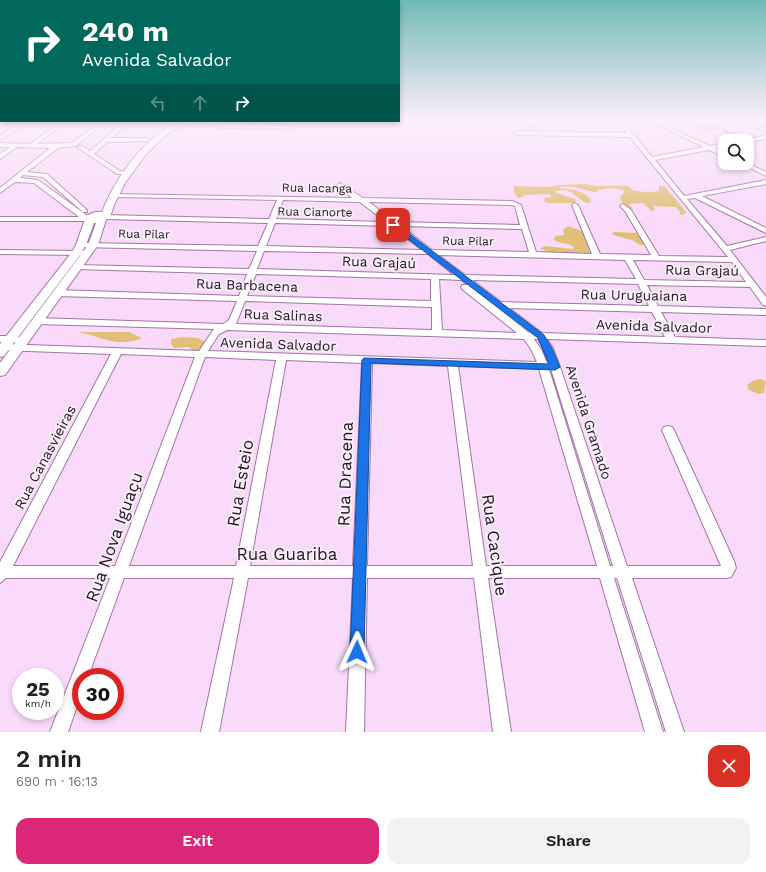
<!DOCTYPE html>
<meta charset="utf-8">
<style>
:root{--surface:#fff;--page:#f2f2f2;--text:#202124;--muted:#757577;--accent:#db2777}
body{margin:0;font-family:"Work Sans",sans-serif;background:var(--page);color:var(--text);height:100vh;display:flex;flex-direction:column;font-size:15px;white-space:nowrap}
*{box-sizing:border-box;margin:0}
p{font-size:13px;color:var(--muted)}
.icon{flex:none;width:22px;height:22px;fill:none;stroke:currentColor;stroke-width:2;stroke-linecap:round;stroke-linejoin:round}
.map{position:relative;height:732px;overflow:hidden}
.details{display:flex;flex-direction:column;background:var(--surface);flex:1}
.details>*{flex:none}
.guide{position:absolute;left:0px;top:0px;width:400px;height:122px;box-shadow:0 2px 6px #0003;background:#00695c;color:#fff;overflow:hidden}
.fabs{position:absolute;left:718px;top:134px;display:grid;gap:8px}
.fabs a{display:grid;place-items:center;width:36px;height:36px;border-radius:8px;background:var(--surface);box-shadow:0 2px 6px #0003;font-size:20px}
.speed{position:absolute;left:12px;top:668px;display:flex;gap:8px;font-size:20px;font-weight:700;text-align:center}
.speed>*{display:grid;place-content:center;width:52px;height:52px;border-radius:50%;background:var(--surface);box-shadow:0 2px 6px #0003;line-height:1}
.speed small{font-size:10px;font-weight:400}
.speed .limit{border:6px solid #d22;background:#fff;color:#111}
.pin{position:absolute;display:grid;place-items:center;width:34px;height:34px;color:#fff;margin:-17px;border-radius:8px;box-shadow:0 2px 6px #0006}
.me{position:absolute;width:44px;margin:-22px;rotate:1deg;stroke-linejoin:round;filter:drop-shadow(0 0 3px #0008)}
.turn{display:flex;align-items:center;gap:14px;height:84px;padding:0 16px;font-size:18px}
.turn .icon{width:52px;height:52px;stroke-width:2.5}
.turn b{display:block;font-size:28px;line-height:34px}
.lanes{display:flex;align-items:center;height:38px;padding:0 16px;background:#0003;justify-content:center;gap:20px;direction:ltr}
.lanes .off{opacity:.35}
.round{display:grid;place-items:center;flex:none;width:42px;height:42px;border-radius:12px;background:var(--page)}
.headline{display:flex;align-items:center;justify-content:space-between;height:68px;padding:0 16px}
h1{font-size:24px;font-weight:600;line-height:30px}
.primary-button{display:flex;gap:8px;margin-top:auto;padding:8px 16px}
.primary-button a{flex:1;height:46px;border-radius:12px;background:var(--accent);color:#fff;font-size:16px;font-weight:600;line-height:46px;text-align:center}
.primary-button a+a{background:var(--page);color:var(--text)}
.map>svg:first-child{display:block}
</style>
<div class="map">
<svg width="766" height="732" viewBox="0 0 766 732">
<rect width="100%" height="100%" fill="#f9dafa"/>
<path fill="#e1bf76" d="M 678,119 L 700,119 L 709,126 L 717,126 L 720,125 L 726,126 L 725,129 L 730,133 L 751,138 C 743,142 724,143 719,139 L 731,141 L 732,137 L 721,130 L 697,131 L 699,130 L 693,126 L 694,123 L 688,122 L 689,124 L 675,121 Z
M 587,184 C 600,189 616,183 630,187 L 632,190 C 642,192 650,193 659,191 L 659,186 L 664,186 L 683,208 L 686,213 L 682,215 L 680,214 L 680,212 L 676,207 L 653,206 L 655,210 L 652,211 L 643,203 L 629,204 L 633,209 L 631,210 C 626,207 621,204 620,197 L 625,192 C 618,186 606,189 598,190 L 597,192 C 585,192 574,183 558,188 L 575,190 L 583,193 L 591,199 L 590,203 L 587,203 C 574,198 572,185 554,192 L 577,200 L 574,203 L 548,203 L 543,201 L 545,198 L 552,197 L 549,194 L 525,195 L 521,198 L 518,198 L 514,192 L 514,186 L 545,187 L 562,185 Z
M 568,226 L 584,232 L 589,241 L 588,247 L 590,254 L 551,252 L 540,249 L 545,246 L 573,249 L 574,247 C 567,242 558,244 553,239 L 556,236 L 564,235 L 563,230 Z
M 615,232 L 637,233 L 645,243 L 643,245 L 640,245 L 632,240 L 613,235 L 612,233 Z
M 77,332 L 129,332 L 142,338 C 116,349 102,336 77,332 Z
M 183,337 L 198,338 L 204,341 L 205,345 L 199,352 L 194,352 L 189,347 L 174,348 L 171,344 L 171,339 Z
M 760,379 L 766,381 L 764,393 L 758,394 L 749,390 L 747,385 L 753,381 Z"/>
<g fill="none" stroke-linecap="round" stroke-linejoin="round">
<g stroke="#a475a6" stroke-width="2">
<path id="minor" d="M 616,119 L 621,119 L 652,157 L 704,147 L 645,119 L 674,119 L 659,123 L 710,146 L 725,143 L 725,147 L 716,148 L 725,153 L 725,157 L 709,150 L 655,160 L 684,196 L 766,180 L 766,184 L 702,196 L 766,228 L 766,233 L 695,198 L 687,199 L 727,246 L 766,237 L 766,241 L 730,250 L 766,297 L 766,306 L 763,305 L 750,287 L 647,285 L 658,306 L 766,309 L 766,315 L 661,312 L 675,337 L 766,340 L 766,346 L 547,339 L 553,348 L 560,367 L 627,566 L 721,566 L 662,430 L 664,427 L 668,426 L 672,427 L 674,430 L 734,561 L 736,568 L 731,577 L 726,578 L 632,578 L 684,732 L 666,732 L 617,578 L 614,578 L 663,732 L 645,732 L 600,578 L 488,578 L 511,732 L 493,732 L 474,578 L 367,578 L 364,732 L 346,732 L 353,578 L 248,578 L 219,732 L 201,732 L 234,578 L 124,578 L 88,677 L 81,677 L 81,695 L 68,732 L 50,732 L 110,578 L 6,578 L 0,583 L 0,562 L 111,354 L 0,350 L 0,344 L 199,351 L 214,329 L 37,324 L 32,321 L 37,318 L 223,324 L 229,320 L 237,301 L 57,296 L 53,293 L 57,290 L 239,296 L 247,274 L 76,269 L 72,267 L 76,265 L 249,269 L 257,251 L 81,247 L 77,245 L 81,243 L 258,246 L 268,223 L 105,219 L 101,217 L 105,215 L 269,219 L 277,200 L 115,197 L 113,196 L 113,194 L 352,198 L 338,186 L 337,185 L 340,183 L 363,198 L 512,201 L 521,205 L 536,252 L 592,254 L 572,205 L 575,203 L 578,205 L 600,254 L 651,255 L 625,211 L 620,206 L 623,204 L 631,210 L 659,256 L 728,257 L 630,137 L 517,135 L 514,133 L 517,131 L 627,133 L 621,126 L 513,125 L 510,123 L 513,121 L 618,122 ZM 283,200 L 360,202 L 386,222 L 276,219 ZM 369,202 L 511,205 L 515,206 L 520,225 L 395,222 ZM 275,223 L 391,226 L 422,250 L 266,246 ZM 401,226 L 522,229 L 529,252 L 432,250 ZM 264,251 L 428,254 L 454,275 L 257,269 ZM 438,255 L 625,260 L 636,279 L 465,275 ZM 633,260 L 732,262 L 746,282 L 644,280 ZM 256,274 L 431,279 L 431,301 L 247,296 ZM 439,279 L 461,280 L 468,285 L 462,285 L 461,287 L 462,289 L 517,333 L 442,330 ZM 472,280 L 638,284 L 649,306 L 501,302 ZM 469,286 L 530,333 L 529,333 ZM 245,301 L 432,307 L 432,330 L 236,324 ZM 509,308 L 652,312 L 665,337 L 542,333 ZM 227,330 L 524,339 L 531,349 L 537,362 L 208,351 L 219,334 ZM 534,339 L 538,339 L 543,348 L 549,363 L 547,363 L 541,349 ZM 121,354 L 195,357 L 115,566 L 13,566 ZM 205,357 L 276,360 L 236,566 L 129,566 ZM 286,360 L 362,363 L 353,566 L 250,566 ZM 372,363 L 448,366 L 473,566 L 367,566 ZM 458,366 L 539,369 L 597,566 L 486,566 ZM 549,369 L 551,369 L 613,566 L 610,566 Z
M 738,119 L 745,119 L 766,128 L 766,132 Z
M 22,121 L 29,121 L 0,140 L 0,136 Z
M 61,121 L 67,121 L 37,144 L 72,143 L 90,129 L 95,130 L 76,146 L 58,148 L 27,172 L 47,174 L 87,210 L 87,212 L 83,212 L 43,177 L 23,175 L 20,178 L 38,180 L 85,214 L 93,219 L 89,221 L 0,221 L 0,217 L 79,217 L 34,183 L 15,182 L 0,193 L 0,188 L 50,148 L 17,147 L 0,159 L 0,154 L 10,147 L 0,147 L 0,143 L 30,144 Z
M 125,121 L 131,121 L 111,138 L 147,138 L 150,140 L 149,141 L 107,142 L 94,154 L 120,171 L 131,172 L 131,174 L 117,174 L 77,147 L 82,146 L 90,151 Z
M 217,121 L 223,121 L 221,124 L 291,125 L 294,127 L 291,129 L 221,128 L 214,125 Z
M 766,135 L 766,139 L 747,142 L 747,141 L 742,141 Z
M 740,163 L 747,163 L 766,172 L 766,176 Z
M 0,250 L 84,251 L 88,253 L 84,255 L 0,254 Z
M 0,336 L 16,336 L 21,339 L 16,342 L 0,342 Z"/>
</g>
<g stroke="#a475a6" stroke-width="2">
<path id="major" d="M 184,121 L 192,121 L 167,134 L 147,153 L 125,183 L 114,205 L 110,217 L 106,220 L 98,245 L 5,375 L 0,376 L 0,363 L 88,245 L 96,223 L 94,223 L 86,245 L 80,255 L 4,356 L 0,357 L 0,344 L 72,252 L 76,245 L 86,216 L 95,212 L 102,212 C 114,182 135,151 161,132 C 168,127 176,125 184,121 Z"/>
</g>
<use href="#minor" fill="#fff" fill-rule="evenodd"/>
<use href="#major" fill="#fff" fill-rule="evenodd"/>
</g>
<linearGradient id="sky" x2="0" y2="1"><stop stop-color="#71bab5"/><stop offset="0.54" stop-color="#fceefd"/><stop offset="1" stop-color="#fceefd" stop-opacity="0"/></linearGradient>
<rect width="766" height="222" fill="url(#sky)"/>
<path fill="#1a73e8" stroke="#114b97" d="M 391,223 L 395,223 L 544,335 L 552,348 L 560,367 L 555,370 L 371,363 L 364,652 L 362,657 L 357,659 L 352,657 L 350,652 L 362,360 L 364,358 L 549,364 L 538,338 L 391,226 Z"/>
<g text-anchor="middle" stroke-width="4" stroke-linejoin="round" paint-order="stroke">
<g font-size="12" fill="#261326" stroke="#faeffa">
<text transform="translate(317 188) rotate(1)" y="4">Rua Iacanga</text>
<text transform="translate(315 212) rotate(1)" y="4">Rua Cianorte</text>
<text transform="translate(144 234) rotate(1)" y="4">Rua Pilar</text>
<text transform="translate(468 241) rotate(1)" y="4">Rua Pilar</text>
</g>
<g font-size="14" fill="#261326" stroke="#faeffa">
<text transform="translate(379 262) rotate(2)" y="5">Rua Grajaú</text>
<text transform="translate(702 270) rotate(1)" y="5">Rua Grajaú</text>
<text transform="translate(247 285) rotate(2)" y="5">Rua Barbacena</text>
<text transform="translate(634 295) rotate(1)" y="5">Rua Uruguaiana</text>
<text transform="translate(283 315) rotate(2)" y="5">Rua Salinas</text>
<text transform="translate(654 326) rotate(2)" y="5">Avenida Salvador</text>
<text transform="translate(278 344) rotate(2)" y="5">Avenida Salvador</text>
<text transform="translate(589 422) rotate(72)" y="5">Avenida Gramado</text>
<text transform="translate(45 457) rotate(-62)" y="5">Rua Canasvieiras</text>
</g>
<g font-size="17" fill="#261326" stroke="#faeffa">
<text transform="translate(345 474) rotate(-88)" y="6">Rua Dracena</text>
<text transform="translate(240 483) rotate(-80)" y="6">Rua Esteio</text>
<text transform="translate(114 537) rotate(-70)" y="6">Rua Nova Iguaçu</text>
<text transform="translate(495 545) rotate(82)" y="6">Rua Cacique</text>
<text x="287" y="560">Rua Guariba</text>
</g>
</g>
</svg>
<div class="fabs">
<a><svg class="icon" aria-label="search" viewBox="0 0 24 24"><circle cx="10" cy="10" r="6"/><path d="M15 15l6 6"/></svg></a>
</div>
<div class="speed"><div>25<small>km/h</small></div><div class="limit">30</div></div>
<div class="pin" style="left:393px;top:225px;background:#d93025"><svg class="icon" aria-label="arrive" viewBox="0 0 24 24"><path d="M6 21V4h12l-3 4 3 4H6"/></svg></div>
<svg class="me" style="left:357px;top:652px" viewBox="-20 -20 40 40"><path d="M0-17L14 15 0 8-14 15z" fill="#1a73e8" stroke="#fff" stroke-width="4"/></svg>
<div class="guide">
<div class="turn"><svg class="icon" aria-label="right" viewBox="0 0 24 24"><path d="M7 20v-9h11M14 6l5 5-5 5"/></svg><div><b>240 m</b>Avenida Salvador</div></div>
<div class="lanes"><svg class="icon off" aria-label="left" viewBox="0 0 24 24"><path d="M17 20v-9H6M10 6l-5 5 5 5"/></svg><svg class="icon off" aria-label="ahead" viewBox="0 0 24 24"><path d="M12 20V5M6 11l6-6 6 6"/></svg><svg class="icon" aria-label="right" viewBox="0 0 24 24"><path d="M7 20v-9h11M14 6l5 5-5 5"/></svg></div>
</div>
</div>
<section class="details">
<div class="headline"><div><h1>2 min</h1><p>690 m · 16:13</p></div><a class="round" style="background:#d93025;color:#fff"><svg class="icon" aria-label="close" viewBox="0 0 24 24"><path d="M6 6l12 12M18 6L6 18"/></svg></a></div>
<div class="primary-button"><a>Exit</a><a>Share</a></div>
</section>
